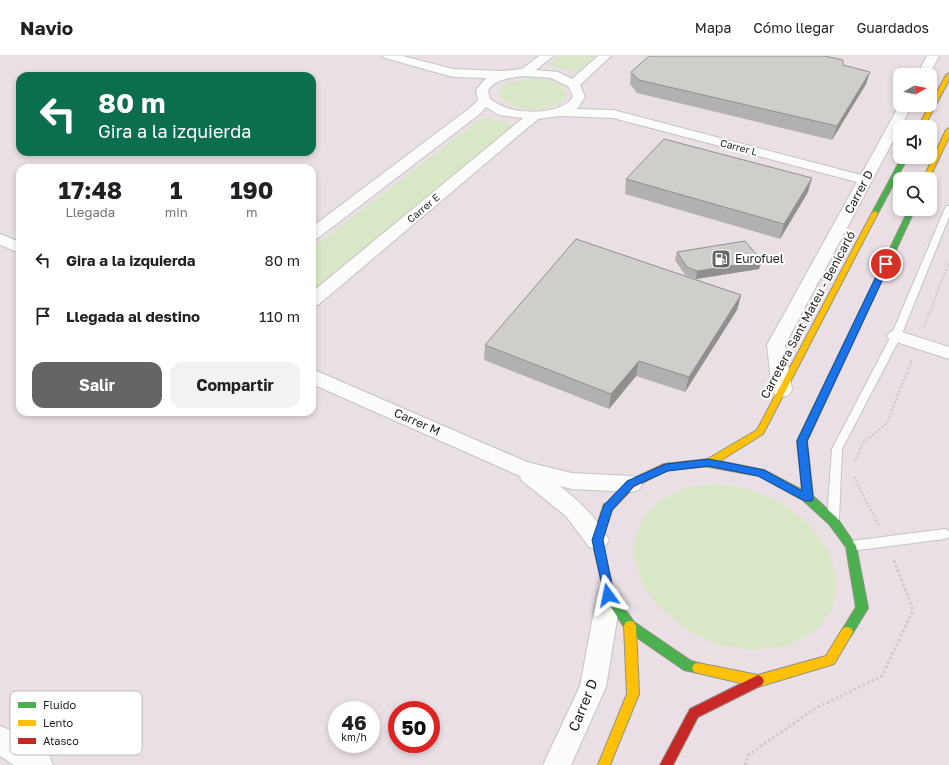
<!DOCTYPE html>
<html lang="es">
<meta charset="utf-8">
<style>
:root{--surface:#fff;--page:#f2f2f2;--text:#202124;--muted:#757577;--line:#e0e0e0;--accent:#666564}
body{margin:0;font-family:"Golos Text",sans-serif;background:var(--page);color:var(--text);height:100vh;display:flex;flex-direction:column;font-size:15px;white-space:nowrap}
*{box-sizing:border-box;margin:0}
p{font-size:13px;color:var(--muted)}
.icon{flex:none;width:22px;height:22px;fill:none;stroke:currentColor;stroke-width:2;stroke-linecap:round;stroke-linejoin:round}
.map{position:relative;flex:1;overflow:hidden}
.details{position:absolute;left:16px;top:108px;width:300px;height:252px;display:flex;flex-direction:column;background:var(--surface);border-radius:12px;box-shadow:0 2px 6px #0003}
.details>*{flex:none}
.top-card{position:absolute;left:16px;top:16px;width:300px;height:84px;border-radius:12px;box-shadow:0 2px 6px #0003;background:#0b6e4f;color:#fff;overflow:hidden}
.needle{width:26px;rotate:80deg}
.fabs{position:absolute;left:893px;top:12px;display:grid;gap:8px}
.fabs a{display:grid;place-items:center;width:44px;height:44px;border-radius:8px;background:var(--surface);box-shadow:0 2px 6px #0003;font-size:20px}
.speed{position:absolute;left:328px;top:645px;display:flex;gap:8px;font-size:20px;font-weight:700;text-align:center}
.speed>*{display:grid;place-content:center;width:52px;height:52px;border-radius:50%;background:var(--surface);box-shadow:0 2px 6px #0003;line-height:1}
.speed small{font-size:10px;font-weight:400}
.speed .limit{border:6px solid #d22;background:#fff;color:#111}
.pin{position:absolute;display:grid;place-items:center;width:34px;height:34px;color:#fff;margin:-17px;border:2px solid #fff;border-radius:50%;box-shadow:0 1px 4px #0007}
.me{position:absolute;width:44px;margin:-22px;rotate:348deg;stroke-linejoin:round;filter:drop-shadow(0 0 3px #0008)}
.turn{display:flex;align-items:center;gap:14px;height:84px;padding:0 16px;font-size:18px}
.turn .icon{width:52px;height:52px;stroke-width:2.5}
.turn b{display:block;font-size:28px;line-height:34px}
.eta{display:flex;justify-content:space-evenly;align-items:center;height:68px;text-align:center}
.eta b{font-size:24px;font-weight:700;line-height:28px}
.cta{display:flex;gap:8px;margin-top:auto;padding:8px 16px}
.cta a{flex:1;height:46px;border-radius:12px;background:var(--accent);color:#fff;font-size:16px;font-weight:700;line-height:46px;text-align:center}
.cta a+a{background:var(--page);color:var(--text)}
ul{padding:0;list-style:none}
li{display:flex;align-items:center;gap:12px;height:56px;padding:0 16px}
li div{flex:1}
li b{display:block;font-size:15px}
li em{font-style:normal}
header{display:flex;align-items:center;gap:24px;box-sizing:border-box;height:56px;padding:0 20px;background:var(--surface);border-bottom:1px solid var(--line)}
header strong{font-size:19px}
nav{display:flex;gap:22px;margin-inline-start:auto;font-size:14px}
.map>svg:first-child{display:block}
</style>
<header>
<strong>Navio</strong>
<nav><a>Mapa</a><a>Cómo llegar</a><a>Guardados</a></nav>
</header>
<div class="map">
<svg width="949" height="709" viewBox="0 0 949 709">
<rect width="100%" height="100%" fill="#eceae6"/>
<path fill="#e9dfe5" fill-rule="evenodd" d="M 0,0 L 949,0 L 949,709 L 0,709 ZM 900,19 L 930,19 L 930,49 L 900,49 ZM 20,20 L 312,20 L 312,96 L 20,96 ZM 900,71 L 930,71 L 930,101 L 900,101 ZM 20,112 L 312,112 L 312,356 L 20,356 ZM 900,123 L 930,123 L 930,153 L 900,153 ZM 337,654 L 371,654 L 371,688 L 337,688 ZM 397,654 L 431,654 L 431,688 L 397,688 Z"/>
<path fill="#d8e8c6" d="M 559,0 L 596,0 L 576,16 L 548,9 Z
M 535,22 C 547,24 565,25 567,40 C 555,57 520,57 504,45 C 484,28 526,23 535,22 Z
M 483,61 L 515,70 L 312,235 L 312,192 Z
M 717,428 L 749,433 L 782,447 L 809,468 L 829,496 L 837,525 L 832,553 L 816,574 L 788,590 L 754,594 L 716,588 L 688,575 L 659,551 L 644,531 L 634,502 L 635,481 L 646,458 L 662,443 L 688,431 Z"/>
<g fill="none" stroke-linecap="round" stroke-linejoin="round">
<g stroke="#c5c4c2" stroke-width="2">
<path id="lane" d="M 946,150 L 949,150 L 949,161 L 901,280 L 842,393 L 839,463 L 837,466 L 833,467 L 829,466 L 827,463 L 832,393 L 891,280 Z
M 945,473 L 949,475 L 949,481 L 945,483 L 851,495 L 847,493 L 845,490 L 847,487 L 851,485 Z"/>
</g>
<g stroke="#c5c4c2" stroke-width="2">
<path id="street" d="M 383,0 L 403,0 L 453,13 L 503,15 L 522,13 L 539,0 L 553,0 L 536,14 L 558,16 L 572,23 L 598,0 L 611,0 L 580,29 L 585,41 L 577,53 L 613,54 L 861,119 L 900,48 L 912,49 L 785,289 L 792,334 L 789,339 L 782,341 L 775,339 L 772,334 L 767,289 L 857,126 L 613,62 L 560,60 L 538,63 L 318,249 L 312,250 L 312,236 L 523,62 L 499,59 L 486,51 L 481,57 L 318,182 L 312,184 L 312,171 L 471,51 L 478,44 L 476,34 L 486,22 L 453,21 L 385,2 ZM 525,20 L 551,22 L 569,31 L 573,41 C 562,58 524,58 507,52 C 501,50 495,46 490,43 L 488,34 C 497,22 511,22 525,20 Z
M 927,0 L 939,0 L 929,19 L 917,19 Z
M 0,178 L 20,186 L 20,197 L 0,189 Z
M 896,274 L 949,291 L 949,303 L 890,284 L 887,280 L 890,276 Z
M 312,313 L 527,406 L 572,417 L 631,420 L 639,422 L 642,428 L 639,434 L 631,436 L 572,433 L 560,430 C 579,445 597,462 609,484 L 605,491 L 597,493 L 589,491 L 566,460 L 521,424 L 520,420 L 312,328 Z
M 609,529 L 618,532 L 621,539 L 606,631 L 571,709 L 543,709 L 580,630 L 597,539 L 600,532 Z
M 0,670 L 10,674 L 49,699 L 53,709 L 14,709 L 0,700 Z"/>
</g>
<g stroke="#939480" stroke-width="2">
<path id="fast" d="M 902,101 L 908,101 L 878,157 L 877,158 L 873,158 L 872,157 Z
M 909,153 L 915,153 L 807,385 L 813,440 L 837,462 L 856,490 L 868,552 L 851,580 L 847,581 L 843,580 L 841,576 L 856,551 L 846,491 L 829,468 L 804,445 L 759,420 L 709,411 L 706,410 L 704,407 L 706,404 L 709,403 L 764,414 L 802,434 L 797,385 Z
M 608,447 L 612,448 L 613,451 L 602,484 L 614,538 L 634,566 L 691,605 L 702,608 L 704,612 L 702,616 L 698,617 L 684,614 L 626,574 L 605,542 L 592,484 L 604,448 Z"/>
</g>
<g stroke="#939480" stroke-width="2">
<path id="slow" d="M 949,17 L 949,24 L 924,71 L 918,71 L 946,19 Z
M 949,72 L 949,81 L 929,123 L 923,123 L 946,74 Z
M 875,155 L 878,157 L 763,378 L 712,410 L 706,410 L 704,407 L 706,404 L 757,374 L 872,157 Z
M 630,565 L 634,566 L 636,570 L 639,638 L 610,709 L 598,709 L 627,638 L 624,570 L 626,566 Z
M 847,571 L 851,572 L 853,576 L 834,608 L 758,631 L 698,617 L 694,616 L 692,612 L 694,608 L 698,607 L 758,619 L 826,600 L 843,572 Z"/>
</g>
<g stroke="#939480" stroke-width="2">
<path id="jam" d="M 709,403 L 712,404 L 714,407 L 712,410 L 668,414 L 634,431 L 612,454 L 608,455 L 604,454 L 603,451 L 628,425 L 664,408 Z
M 758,619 L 762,621 L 764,625 L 762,629 L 698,661 L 673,709 L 660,709 L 690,653 Z"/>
</g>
<path stroke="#d5c9c7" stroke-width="2" stroke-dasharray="1.5 1.5" stroke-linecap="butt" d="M 924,271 L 949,206"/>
<path stroke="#d5c9c7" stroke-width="2.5" stroke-dasharray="2 2" stroke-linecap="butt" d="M 855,405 L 862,388 L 887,367 L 912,303
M 854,421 L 879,470"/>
<path stroke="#d5c9c7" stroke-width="3" stroke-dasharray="2.5 2.5" stroke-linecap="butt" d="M 745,709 L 748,699 L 816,652 L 882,620 L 913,554 L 893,502"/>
<use href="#lane" fill="#fcfcfb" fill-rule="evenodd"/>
<use href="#street" fill="#fcfcfb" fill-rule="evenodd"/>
<use href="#fast" fill="#4caf50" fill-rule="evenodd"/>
<use href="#slow" fill="#ffc107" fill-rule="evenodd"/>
<use href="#jam" fill="#c62828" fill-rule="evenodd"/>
</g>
<path fill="#b3b1af" d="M 843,9 L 866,28 L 832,84 L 637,37 L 630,28 L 631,16 Z
M 626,123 L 808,136 L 780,183 L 625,138 Z
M 677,196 L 762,205 L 759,213 L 696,223 L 685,219 L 675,204 Z
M 741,239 L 737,254 L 685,336 L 636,320 L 609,353 L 484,304 L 485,289 Z"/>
<path fill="#92908e" d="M 870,16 L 866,28 L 832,84 L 837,70 Z
M 812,122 L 808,136 L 780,183 L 784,168 Z
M 762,205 L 759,213 L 696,223 L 697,215 Z
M 741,239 L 737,254 L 685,336 L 689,321 Z
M 639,305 L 636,320 L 609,353 L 611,338 Z"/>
<path fill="#d0cecb" stroke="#92908e" d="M 649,0 L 824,0 L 843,4 L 843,9 L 870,16 L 837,70 L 639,24 L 631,16 Z
M 664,83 L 812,122 L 784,168 L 626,123 Z
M 576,183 L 741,239 L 689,321 L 639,305 L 611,338 L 485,289 Z
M 745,185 L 762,205 L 697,215 L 687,211 L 677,196 Z"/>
<path fill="#1a73e8" stroke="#114b97" d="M 886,205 L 890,208 L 807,385 L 813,442 L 812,445 L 805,445 L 758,420 L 709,410 L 668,415 L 634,430 L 612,454 L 603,484 L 614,539 L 612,542 L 608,544 L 605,542 L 592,484 L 604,449 L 627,425 L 666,408 L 709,403 L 764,414 L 802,435 L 797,385 L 882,208 Z"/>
<defs>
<g id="fuel-square" transform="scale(1)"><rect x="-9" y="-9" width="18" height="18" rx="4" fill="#666564" stroke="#fff"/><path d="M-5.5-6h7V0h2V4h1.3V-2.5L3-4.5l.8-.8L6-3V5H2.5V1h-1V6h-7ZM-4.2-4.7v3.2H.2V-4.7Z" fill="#fff"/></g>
</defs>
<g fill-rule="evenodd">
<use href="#fuel-square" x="721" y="203"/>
</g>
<g text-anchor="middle" stroke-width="4" stroke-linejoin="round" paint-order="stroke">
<g font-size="10" fill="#1e1e1e" stroke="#fff">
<text transform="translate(739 91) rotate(15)" y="4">Carrer L</text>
<text transform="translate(423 152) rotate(-40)" y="4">Carrer E</text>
</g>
<g font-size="12" fill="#1e1e1e" stroke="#fff">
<text transform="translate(859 136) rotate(-62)" y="4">Carrer D</text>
<text transform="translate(808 259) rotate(-62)" y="4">Carretera Sant Mateu - Benicarló</text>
<text transform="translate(417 366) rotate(24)" y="4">Carrer M</text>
</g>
<g font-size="12" fill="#1e1e1e" stroke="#fff" text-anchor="start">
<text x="735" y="207">Eurofuel</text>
</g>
<g font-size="14" fill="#1e1e1e" stroke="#fff">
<text transform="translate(583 649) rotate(-68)" y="5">Carrer D</text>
</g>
</g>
<rect x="10" y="635" width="132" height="64" rx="6" fill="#fff" stroke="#bcbcbc" stroke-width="1"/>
<rect x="18" y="646" width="18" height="6" fill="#4caf50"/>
<rect x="18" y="664" width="18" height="6" fill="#ffc107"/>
<rect x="18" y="682" width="18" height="6" fill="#c62828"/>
<g font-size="11" fill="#1e1e1e">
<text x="43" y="653">Fluido</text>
<text x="43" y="671">Lento</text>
<text x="43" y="689">Atasco</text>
</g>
</svg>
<div class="fabs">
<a><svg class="needle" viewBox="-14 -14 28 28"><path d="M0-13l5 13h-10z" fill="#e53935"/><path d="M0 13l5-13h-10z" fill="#757577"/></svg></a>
<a><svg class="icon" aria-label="sound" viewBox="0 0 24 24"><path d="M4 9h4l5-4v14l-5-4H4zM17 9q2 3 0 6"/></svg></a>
<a><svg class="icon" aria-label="search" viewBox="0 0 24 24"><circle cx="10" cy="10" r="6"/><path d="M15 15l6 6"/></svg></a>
</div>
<div class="speed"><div>46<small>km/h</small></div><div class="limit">50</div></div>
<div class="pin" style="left:886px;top:208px;background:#d93025"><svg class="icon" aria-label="arrive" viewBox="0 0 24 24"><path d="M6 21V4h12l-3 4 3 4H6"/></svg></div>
<svg class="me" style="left:608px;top:539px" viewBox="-20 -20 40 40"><path d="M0-17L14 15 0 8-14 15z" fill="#1a73e8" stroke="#fff" stroke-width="4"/></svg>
<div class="top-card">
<div class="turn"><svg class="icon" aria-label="left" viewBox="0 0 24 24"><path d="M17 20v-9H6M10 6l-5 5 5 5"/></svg><div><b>80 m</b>Gira a la izquierda</div></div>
</div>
<section class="details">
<div class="eta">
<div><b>17:48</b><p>Llegada</p></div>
<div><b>1</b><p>min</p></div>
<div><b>190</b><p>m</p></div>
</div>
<ul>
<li><svg class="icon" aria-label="left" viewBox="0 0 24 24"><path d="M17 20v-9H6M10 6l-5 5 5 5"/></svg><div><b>Gira a la izquierda</b></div><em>80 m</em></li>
<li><svg class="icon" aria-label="arrive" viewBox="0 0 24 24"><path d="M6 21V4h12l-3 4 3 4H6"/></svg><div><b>Llegada al destino</b></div><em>110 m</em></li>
</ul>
<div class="cta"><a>Salir</a><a>Compartir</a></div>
</section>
</div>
